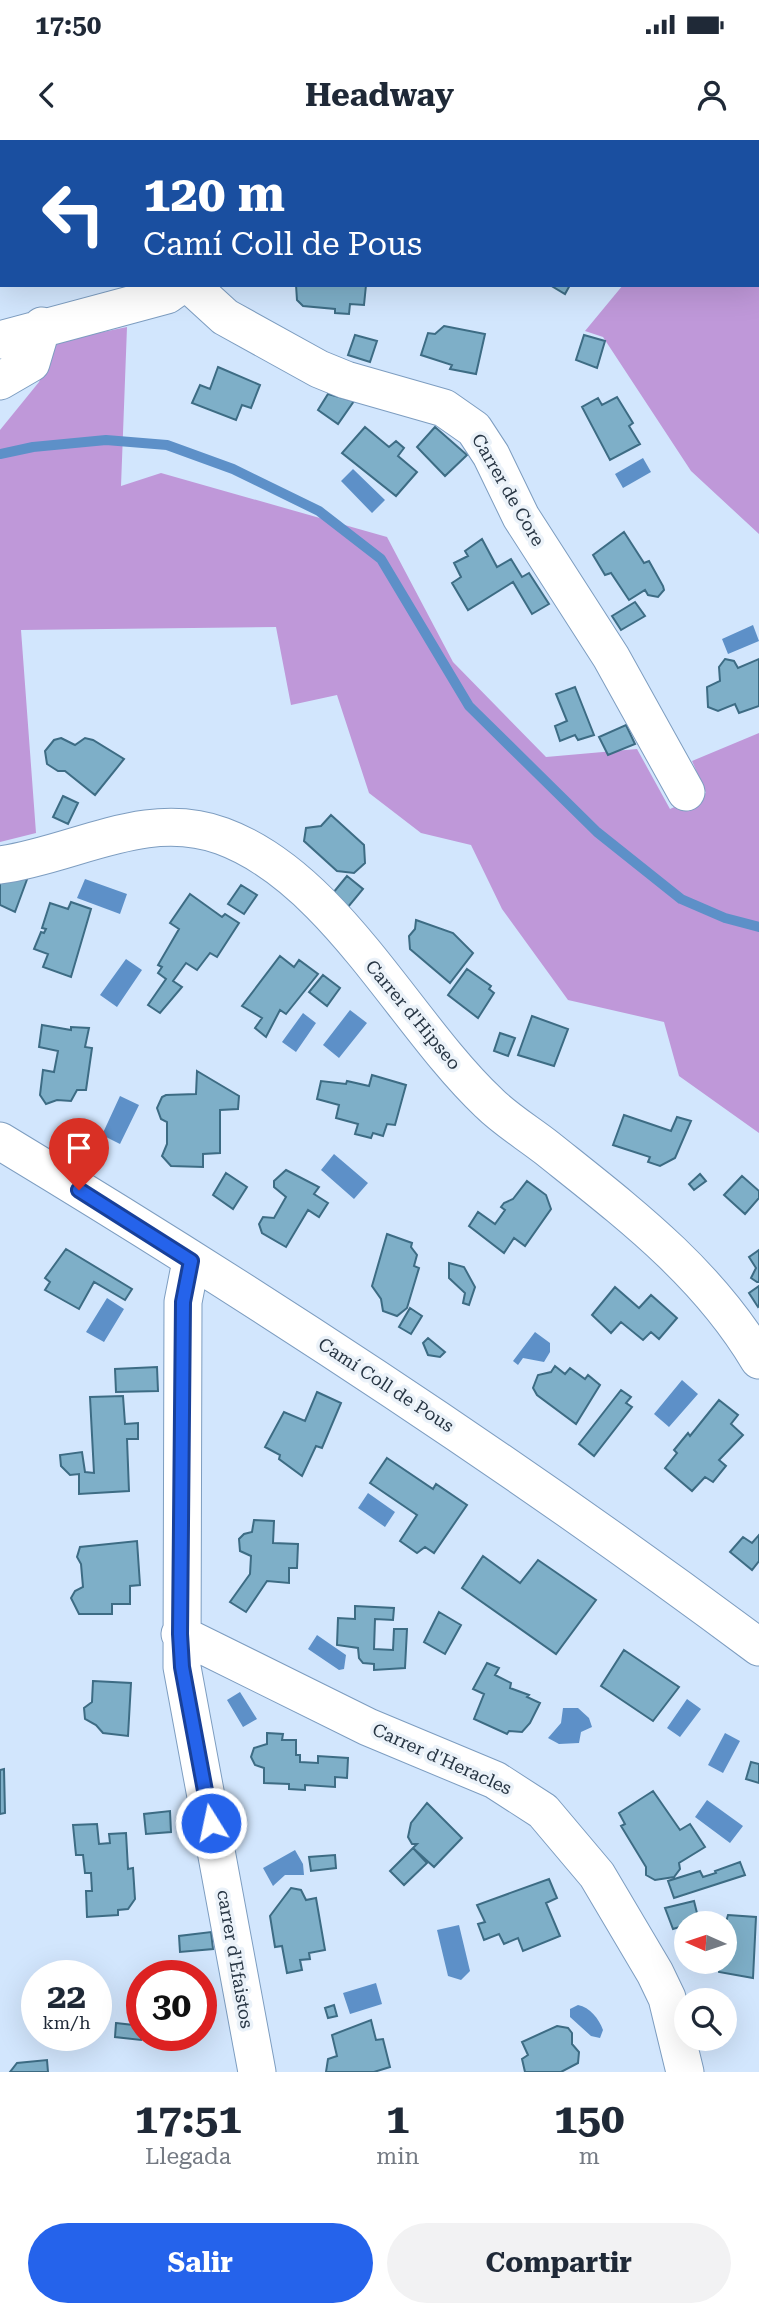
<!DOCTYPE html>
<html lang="es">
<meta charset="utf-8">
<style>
:root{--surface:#fff;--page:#f2f2f3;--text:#1f2937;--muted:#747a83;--accent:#2563eb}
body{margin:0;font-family:"Roboto Serif",serif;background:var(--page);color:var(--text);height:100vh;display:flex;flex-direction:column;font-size:26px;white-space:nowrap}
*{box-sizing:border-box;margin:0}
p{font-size:23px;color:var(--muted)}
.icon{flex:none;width:38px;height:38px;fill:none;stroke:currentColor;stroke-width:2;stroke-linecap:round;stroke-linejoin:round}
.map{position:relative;height:1932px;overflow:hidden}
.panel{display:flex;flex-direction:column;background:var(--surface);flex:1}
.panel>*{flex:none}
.top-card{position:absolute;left:0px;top:0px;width:760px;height:147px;box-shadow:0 7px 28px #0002;background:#1a4fa0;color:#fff;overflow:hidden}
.needle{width:46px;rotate:273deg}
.buttons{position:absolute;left:674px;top:1771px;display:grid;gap:14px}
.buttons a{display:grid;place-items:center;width:63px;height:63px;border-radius:50%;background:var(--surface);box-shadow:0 7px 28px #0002;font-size:35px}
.speed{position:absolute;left:21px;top:1820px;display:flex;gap:14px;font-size:35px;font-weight:700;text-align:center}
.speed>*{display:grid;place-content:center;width:91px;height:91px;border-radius:50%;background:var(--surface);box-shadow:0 7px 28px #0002;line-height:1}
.speed small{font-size:18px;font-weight:400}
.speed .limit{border:10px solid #d22;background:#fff;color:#111}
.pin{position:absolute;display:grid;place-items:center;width:60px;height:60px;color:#fff;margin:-72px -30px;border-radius:50% 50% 50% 0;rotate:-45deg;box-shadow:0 0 7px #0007}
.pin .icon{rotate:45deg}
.me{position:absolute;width:77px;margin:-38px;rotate:350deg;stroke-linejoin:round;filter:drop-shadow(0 0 5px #0008)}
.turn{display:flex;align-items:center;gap:24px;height:147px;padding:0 28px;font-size:32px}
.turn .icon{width:91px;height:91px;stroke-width:2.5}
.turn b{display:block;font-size:49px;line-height:60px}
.eta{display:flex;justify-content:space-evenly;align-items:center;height:119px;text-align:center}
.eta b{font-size:42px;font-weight:700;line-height:49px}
.primary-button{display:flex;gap:14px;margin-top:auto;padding:14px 28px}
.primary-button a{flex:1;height:80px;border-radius:42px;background:var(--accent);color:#fff;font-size:28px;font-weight:700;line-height:80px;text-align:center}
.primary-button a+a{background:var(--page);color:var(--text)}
.status{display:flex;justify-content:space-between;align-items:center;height:49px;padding:0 35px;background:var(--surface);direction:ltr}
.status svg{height:19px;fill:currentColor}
header{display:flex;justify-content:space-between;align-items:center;height:91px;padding:0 28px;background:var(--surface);font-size:32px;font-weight:700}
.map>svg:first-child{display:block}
</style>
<div class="status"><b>17:50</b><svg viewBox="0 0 49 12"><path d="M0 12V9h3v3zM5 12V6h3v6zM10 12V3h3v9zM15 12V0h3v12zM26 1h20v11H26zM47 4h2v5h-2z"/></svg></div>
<header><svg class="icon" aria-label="back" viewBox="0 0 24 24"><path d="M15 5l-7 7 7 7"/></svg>Headway<svg class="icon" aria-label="person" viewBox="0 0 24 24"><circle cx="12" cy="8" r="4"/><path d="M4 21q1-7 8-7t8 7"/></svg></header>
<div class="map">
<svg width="759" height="1932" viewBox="0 0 759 1932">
<rect width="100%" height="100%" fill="#d2e6fd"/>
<path fill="#bf98d9" d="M 693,0 L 759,0 L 759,394 L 691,331 L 603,197 L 585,191 L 623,145 L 758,145 L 758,2 Z
M 127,187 L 121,346 L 161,333 L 387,397 L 453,522 L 546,617 L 637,609 L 670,669 L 706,653 L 692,621 L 759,593 L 759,993 L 679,936 L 664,882 L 568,860 L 502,769 L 471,705 L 421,693 L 369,653 L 337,555 L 291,565 L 276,487 L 21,490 L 36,693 L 0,702 L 0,290 L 39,242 L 54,202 Z"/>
<path fill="#5d90c8" d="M 643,318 L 651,332 L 623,348 L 615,334 Z
M 353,329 L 385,360 L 372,373 L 341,341 Z
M 753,485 L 759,501 L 728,514 L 722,499 Z
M 85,739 L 127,754 L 120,774 L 77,758 Z
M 126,819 L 142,830 L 117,867 L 100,855 Z
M 350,870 L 367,883 L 339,918 L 323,905 Z
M 303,873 L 316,883 L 296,912 L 282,902 Z
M 120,956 L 139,965 L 120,1004 L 102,995 Z
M 334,1014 L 368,1043 L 354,1059 L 321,1030 Z
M 107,1158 L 124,1169 L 104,1202 L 86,1192 Z
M 535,1192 L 550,1203 L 550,1212 L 544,1222 L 523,1218 L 518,1225 L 513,1221 Z
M 682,1240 L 698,1254 L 669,1287 L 654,1274 Z
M 368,1353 L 395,1372 L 385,1387 L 358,1368 Z
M 317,1495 L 346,1515 L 344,1529 L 339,1530 L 308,1509 Z
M 240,1552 L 257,1579 L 243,1587 L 227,1560 Z
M 687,1559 L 701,1569 L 680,1597 L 667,1588 Z
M 563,1568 L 578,1568 L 589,1578 L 592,1587 L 581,1592 L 579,1603 L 559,1604 L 548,1598 L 561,1583 Z
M 725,1593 L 740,1601 L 723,1633 L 708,1625 Z
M 707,1660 L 743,1686 L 730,1703 L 695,1677 Z
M 295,1710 L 303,1724 L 304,1735 L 285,1735 L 273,1746 L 263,1728 Z
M 459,1785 L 470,1831 L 461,1840 L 448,1836 L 437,1790 Z
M 376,1843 L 382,1864 L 350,1874 L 343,1853 Z
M 578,1865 C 590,1867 599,1879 603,1890 L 600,1898 L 591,1896 L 570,1877 L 570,1869 Z"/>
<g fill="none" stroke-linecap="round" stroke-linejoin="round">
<path stroke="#5d90c8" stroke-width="10" d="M 0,314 L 33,307 L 106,300 L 167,305 L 233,329 L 319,371 L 381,419 L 469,566 L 597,692 L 681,759 L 725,778 L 759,787"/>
</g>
<path fill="#7eafc8" stroke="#3d6c84" stroke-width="2" d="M 635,0 L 688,0 L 688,2 L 635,2 Z
M 296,145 L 366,145 L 364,165 L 350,164 L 349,174 L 335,173 L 335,169 L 303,166 L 297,160 Z
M 550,145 L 570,145 L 565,154 Z
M 444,186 L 485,194 L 476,234 L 450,229 L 452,225 L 421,215 L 428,193 L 435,194 Z
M 355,195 L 377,201 L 370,222 L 348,215 Z
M 584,195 L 605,201 L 597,228 L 576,220 Z
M 218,227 L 260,245 L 251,268 L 242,265 L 236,280 L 192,263 L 200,245 L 210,249 Z
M 328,254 L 354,261 L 338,284 L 318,270 Z
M 617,257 L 633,283 L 629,286 L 640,304 L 610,320 L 582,267 L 598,258 L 602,265 Z
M 365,287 L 389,307 L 396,301 L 404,308 L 398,316 L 417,332 L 396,356 L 342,313 Z
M 435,287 L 467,315 L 445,336 L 417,307 Z
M 624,392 L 644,423 L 649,421 L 663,446 L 664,450 L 658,457 L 648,455 L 645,450 L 629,460 L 611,433 L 605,435 L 593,415 Z
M 482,399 L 497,427 L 511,419 L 522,437 L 529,433 L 549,464 L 532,474 L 513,442 L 468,470 L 452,443 L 461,437 L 454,423 L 468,416 L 465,411 Z
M 635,462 L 645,476 L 621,490 L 612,476 Z
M 725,519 L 734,521 L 738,528 L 759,519 L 759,566 L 739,573 L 735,564 L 718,571 L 708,567 L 707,547 L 720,541 L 719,527 Z
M 575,547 L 594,595 L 578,600 L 575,595 L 560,601 L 555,586 L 567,581 L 556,554 Z
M 626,585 L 635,604 L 608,615 L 599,597 Z
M 61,598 L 75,605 L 85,598 L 93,600 L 124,619 L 95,655 L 65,631 L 58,631 L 47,624 L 45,611 L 54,600 Z
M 63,656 L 78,663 L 68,684 L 53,677 Z
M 331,675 L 364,705 L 365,723 L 354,733 L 337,731 L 304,701 L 306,688 L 321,686 Z
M 29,734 L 15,772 L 0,765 L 0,740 Z
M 347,736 L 363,749 L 348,767 L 333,753 Z
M 241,745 L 257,755 L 244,774 L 228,764 Z
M 190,754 L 222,777 L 225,774 L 239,783 L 217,817 L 210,813 L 197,830 L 186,823 L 173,841 L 182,847 L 160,873 L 148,865 L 166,839 L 158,833 L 162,827 L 158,825 L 179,789 L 170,783 Z
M 71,762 L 91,769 L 71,837 L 43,827 L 48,814 L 34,809 L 41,792 L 44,793 L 46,789 L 42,788 L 50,763 L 68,769 Z
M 416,780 L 453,793 L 473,813 L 450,843 L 410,809 L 409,796 L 415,789 Z
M 280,816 L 294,827 L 299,820 L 318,834 L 286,874 L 280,870 L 266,897 L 255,888 L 262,878 L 242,866 Z
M 467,829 L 491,846 L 489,849 L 494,853 L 478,878 L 448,855 Z
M 323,835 L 340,848 L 327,866 L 309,852 Z
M 532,876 L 568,889 L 554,926 L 518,915 Z
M 42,885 L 71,890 L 71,887 L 89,888 L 85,907 L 92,908 L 86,950 L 77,950 L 71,961 L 57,960 L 46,964 L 40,955 L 43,930 L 54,932 L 58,911 L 39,907 Z
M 500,893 L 515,898 L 508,916 L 494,911 Z
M 197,931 L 239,956 L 238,969 L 220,970 L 220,1013 L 203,1014 L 203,1027 L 171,1026 L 162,1016 L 167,1004 L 167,982 L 161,979 L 157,968 L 162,957 L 166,955 L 196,954 Z
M 372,935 L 406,945 L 395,985 L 387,984 L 383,996 L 373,993 L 371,998 L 355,994 L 358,984 L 336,978 L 339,965 L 317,959 L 321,941 L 346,944 L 347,941 L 369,946 Z
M 624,975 L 671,991 L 677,977 L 691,981 L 675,1018 L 660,1026 L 648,1022 L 650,1017 L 613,1005 Z
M 286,1030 L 319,1047 L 314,1054 L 328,1063 L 319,1077 L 308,1070 L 286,1107 L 262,1093 L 259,1084 L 263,1077 L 274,1078 L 286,1057 L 274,1047 L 274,1041 Z
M 226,1033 L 247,1047 L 233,1069 L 213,1055 Z
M 700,1034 L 706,1041 L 694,1050 L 689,1044 Z
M 742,1036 L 759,1051 L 759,1058 L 745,1074 L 724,1055 Z
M 527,1041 L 546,1055 L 551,1069 L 525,1106 L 514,1098 L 504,1113 L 469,1086 L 478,1072 L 495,1084 L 505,1070 L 501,1067 L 504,1063 L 513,1059 Z
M 387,1094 L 412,1103 L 411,1107 L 417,1115 L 414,1126 L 419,1128 L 407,1168 L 397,1176 L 383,1171 L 381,1159 L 372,1146 Z
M 66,1109 L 132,1149 L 125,1160 L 94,1142 L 79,1169 L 45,1150 L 50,1142 L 45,1138 Z
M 759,1110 L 759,1142 L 757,1142 L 751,1138 L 756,1128 L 749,1117 Z
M 449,1123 L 464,1127 L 475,1147 L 469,1165 L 463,1163 L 465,1153 L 449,1138 Z
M 759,1146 L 759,1166 L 758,1167 L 749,1153 Z
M 615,1147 L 639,1168 L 651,1155 L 677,1178 L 659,1199 L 651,1192 L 643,1200 L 621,1182 L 611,1193 L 592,1175 Z
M 410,1168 L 422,1176 L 411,1194 L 399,1187 Z
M 428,1198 L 445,1212 L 440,1217 L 428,1215 L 423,1203 Z
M 555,1226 L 565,1234 L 570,1228 L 585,1239 L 588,1235 L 600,1245 L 576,1284 L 537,1255 L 533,1248 L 538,1235 L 551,1232 Z
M 157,1227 L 158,1251 L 116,1252 L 115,1229 Z
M 621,1250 L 631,1257 L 626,1263 L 632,1267 L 594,1316 L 579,1304 Z
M 317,1252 L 341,1263 L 322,1308 L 316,1306 L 302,1336 L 279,1319 L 280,1315 L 265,1307 L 284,1272 L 305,1281 Z
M 123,1256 L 125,1284 L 138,1283 L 138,1299 L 127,1299 L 129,1351 L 79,1354 L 79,1334 L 70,1335 L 61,1326 L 60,1315 L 82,1312 L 85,1332 L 94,1333 L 90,1257 Z
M 719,1260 L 738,1275 L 731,1284 L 743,1295 L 719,1320 L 726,1326 L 713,1342 L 705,1337 L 692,1351 L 665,1328 L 677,1313 L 674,1310 L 688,1293 L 690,1296 Z
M 387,1318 L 433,1349 L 436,1344 L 467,1365 L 434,1413 L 425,1407 L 417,1413 L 400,1401 L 417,1375 L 370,1343 Z
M 254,1380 L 274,1381 L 273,1403 L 298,1404 L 297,1428 L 289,1428 L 289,1443 L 267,1441 L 246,1472 L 230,1462 L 250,1434 L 251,1416 L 240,1411 L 239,1399 L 244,1394 L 252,1392 Z
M 759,1395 L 759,1421 L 752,1430 L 730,1412 L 743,1397 L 752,1403 Z
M 137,1401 L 140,1445 L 130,1446 L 130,1464 L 112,1464 L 112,1474 L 79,1474 L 71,1458 L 75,1451 L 83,1447 L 81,1424 L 77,1417 L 80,1407 Z
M 483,1416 L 520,1443 L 538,1420 L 596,1460 L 556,1514 L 462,1448 Z
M 355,1466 L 394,1468 L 393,1480 L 375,1479 L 374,1509 L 393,1510 L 394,1489 L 407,1489 L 405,1528 L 374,1530 L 374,1524 L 363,1523 L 359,1518 L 358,1508 L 337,1505 L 338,1478 L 355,1479 Z
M 439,1472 L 461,1485 L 445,1514 L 424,1502 Z
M 624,1510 L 679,1547 L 653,1581 L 601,1546 Z
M 487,1523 L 499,1528 L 495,1535 L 511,1543 L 510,1548 L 529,1555 L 527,1557 L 540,1563 L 530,1583 L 522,1592 L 509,1591 L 507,1594 L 474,1579 L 484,1554 L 473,1549 Z
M 93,1541 L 131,1543 L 128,1596 L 103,1593 L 96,1585 L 85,1579 L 84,1568 L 92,1562 Z
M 267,1593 L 283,1594 L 282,1600 L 296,1600 L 296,1615 L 300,1615 L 300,1622 L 318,1623 L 318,1616 L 348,1618 L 347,1638 L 335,1637 L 335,1647 L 305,1645 L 305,1650 L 289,1649 L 289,1644 L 264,1643 L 264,1628 L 255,1625 L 251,1617 L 254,1608 L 267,1604 Z
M 751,1622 L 759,1624 L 759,1643 L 746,1639 Z
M 4,1629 L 5,1673 L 0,1674 L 0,1630 Z
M 653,1651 L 680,1690 L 690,1684 L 705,1707 L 679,1723 L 680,1729 L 674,1737 L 655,1740 L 646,1735 L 646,1727 L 621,1686 L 625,1684 L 619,1673 Z
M 427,1663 L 462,1698 L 434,1727 L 413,1708 L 417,1704 L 412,1704 L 408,1697 L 411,1683 Z
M 170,1671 L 171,1692 L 146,1694 L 144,1674 Z
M 97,1684 L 99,1704 L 110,1703 L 109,1694 L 126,1693 L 128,1729 L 133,1728 L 135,1759 L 128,1769 L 118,1770 L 118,1775 L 87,1777 L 86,1751 L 92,1751 L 91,1733 L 85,1733 L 83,1715 L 76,1715 L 73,1685 Z
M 413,1708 L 427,1723 L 404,1745 L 390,1731 Z
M 335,1715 L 336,1728 L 311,1731 L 309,1717 Z
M 740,1722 L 745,1735 L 674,1758 L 668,1741 L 700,1731 L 703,1737 L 716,1733 L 715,1731 Z
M 549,1739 L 557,1758 L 546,1763 L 560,1796 L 523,1811 L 518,1798 L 504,1804 L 499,1794 L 484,1800 L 478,1784 L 485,1782 L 477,1765 Z
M 291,1748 L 301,1750 L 306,1760 L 316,1758 L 325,1810 L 309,1813 L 310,1819 L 300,1820 L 302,1830 L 287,1833 L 282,1806 L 275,1807 L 270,1776 Z
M 694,1761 L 699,1781 L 673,1789 L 665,1768 Z
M 728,1775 L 756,1777 L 753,1838 L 719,1832 L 719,1822 L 724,1822 L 724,1789 Z
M 211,1792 L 213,1809 L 180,1812 L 179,1796 Z
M 334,1865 L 337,1876 L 328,1878 L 325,1868 Z
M 371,1880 L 376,1900 L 383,1899 L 390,1927 L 374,1932 L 326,1932 L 328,1919 L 337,1916 L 332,1895 Z
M 116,1883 L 142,1886 L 141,1900 L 115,1897 Z
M 557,1886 L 568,1888 L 572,1893 L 572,1904 L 579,1912 L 578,1923 L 561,1932 L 525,1932 L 522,1919 L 528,1915 L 522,1902 Z
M 47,1920 L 48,1932 L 10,1932 L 17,1923 Z"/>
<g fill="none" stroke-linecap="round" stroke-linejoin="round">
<g stroke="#7d9dc0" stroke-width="39">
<path id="street" d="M 192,2 L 193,0
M 600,2 L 601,0
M 190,145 L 225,177 L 319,229 L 346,240 L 444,268 L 474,289 L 491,315 L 521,377 L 611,517 L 686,652
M 0,200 L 167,155 L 181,145
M 0,241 L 31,223 L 42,186
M 0,725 C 74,715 146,668 222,696 C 334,737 405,884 489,963 C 506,980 528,993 547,1008 C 627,1072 706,1131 759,1220
M 0,1001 C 260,1158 515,1325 759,1507
M 191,1121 L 183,1162 L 182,1527 L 257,1932
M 180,1494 L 368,1587 L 495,1640 L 543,1671 L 597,1735 L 655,1833 L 667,1858 L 685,1932"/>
</g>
<use href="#street" stroke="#fff" stroke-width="37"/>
</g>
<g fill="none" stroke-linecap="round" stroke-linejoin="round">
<g stroke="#184099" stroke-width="18">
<path id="route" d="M 79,1050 L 191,1121 L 183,1162 L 180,1494 L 182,1527 L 211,1683"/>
</g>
<use href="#route" stroke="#2563eb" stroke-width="12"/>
</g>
<g text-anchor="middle" stroke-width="7" stroke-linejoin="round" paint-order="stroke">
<g font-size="18" fill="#273543" stroke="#ebf2f9">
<text transform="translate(508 350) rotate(60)" y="6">Carrer de Core</text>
<text transform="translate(413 875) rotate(50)" y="6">Carrer d'Hipseo</text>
<text transform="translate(386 1245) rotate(33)" y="6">Camí Coll de Pous</text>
<text transform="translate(442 1619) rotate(24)" y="6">Carrer d'Heracles</text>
<text transform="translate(235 1819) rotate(80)" y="6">carrer d'Efaistos</text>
</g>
</g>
</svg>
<div class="buttons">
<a><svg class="needle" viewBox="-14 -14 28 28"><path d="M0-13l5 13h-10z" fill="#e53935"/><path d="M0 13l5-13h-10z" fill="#747a83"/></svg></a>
<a><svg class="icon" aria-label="search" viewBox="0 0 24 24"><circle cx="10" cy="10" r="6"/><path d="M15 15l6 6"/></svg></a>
</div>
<div class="speed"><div>22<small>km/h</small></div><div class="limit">30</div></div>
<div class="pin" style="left:79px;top:1050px;background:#d93025"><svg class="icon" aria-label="arrive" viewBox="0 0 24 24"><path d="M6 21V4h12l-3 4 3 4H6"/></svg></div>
<svg class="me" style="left:211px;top:1683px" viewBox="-20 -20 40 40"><circle r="17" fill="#2563eb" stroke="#fff" stroke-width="3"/><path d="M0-11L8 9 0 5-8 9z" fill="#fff"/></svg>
<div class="top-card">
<div class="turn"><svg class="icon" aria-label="left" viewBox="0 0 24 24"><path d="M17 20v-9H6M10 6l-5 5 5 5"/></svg><div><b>120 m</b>Camí Coll de Pous</div></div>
</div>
</div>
<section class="panel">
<div class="eta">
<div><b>17:51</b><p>Llegada</p></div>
<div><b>1</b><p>min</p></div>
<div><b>150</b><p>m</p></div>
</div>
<div class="primary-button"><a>Salir</a><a>Compartir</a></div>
</section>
